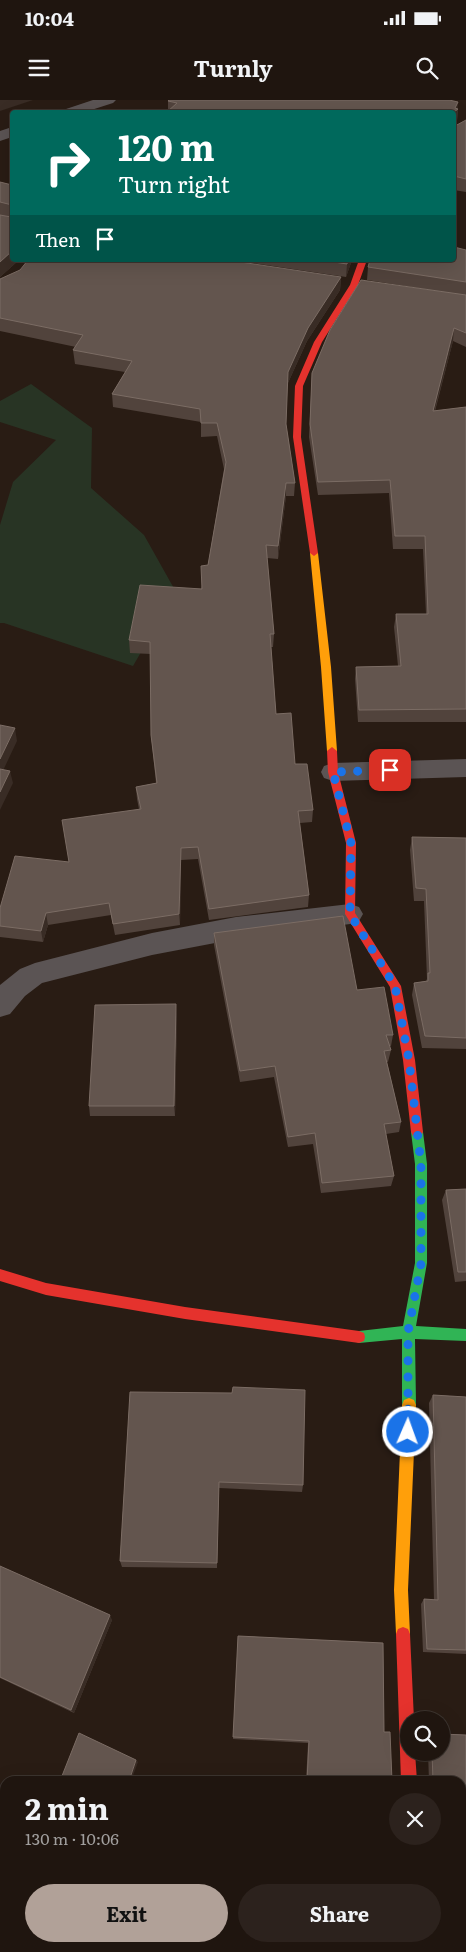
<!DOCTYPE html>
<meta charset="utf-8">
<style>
:root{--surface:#1f150f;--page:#2c221d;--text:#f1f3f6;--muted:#a19f9e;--line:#3c342f;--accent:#b1a198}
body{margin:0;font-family:Literata,serif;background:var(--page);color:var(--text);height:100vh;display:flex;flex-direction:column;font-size:19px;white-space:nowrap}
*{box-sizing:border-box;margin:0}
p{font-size:16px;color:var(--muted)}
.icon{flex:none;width:28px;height:28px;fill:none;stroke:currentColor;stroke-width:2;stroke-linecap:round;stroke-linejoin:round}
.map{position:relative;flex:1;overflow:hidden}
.sheet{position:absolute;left:0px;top:1676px;width:466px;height:176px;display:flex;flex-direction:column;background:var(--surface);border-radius:15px 15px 0 0;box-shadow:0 5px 20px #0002,0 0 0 1px var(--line)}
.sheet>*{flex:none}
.banner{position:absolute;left:10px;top:10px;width:446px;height:152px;border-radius:5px;box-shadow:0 5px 20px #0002,0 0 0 1px var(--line);background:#00695c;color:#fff;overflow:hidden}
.tools{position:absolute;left:400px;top:1611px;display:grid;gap:10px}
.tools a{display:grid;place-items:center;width:50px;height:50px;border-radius:50%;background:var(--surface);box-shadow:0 5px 20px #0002,0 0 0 1px var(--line);font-size:25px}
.pin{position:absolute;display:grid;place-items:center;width:42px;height:42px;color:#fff;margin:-21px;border-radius:10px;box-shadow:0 2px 8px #0006}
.me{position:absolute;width:55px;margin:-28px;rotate:2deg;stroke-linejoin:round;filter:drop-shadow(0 0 4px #0008)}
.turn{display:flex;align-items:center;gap:18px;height:105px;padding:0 25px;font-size:22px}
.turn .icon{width:65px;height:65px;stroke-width:2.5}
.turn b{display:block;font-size:35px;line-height:42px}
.then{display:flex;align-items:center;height:48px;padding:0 25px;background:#0003;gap:10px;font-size:19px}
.round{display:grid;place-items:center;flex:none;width:52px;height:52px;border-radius:26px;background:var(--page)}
.overview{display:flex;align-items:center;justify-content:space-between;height:85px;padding:0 25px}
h1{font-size:30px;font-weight:700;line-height:38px}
.button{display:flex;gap:10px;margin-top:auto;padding:10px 25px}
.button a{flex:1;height:58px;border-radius:30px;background:var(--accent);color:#111;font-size:20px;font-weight:700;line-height:58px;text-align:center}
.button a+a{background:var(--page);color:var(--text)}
.status{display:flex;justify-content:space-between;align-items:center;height:35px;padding:0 25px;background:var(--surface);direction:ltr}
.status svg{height:14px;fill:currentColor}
header{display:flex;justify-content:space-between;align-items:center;height:65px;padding:0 25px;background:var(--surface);font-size:22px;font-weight:700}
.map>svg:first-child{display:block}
</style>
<div class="status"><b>10:04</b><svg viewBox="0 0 49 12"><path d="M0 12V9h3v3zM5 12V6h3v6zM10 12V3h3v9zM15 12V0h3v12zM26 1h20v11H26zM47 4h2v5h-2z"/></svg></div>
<header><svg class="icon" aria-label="menu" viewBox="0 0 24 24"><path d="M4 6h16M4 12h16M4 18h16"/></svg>Turnly<svg class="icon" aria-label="search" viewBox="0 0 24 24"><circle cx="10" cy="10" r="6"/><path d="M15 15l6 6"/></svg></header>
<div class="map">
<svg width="466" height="1852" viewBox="0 0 466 1852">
<rect width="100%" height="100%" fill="#291c14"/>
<path fill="#283424" d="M 31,284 L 92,328 L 91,388 L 144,435 L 176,492 L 133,566 L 4,523 L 0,523 L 0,425 L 13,382 L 56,340 L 0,322 L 0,301 Z"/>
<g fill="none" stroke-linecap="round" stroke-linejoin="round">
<path fill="#5b5454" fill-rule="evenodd" d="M 93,0 L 116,0 L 113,3 L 85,12 L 63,12 L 66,9 Z
M 12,27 L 12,37 L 0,41 L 0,31 Z
M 466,659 L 466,677 L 333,681 L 324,678 L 321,672 L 324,666 L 333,663 Z
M 350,804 L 359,807 L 363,814 L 359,821 L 350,824 L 236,839 L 152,855 L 42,883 L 25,896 L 10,914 L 0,917 L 0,885 L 20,869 L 35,863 L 152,833 L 236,817 Z
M 395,1848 L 435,1848 L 435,1852 L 395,1852 Z"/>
<path fill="#30b455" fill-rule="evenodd" d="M 417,1027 L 421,1028 L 423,1032 L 427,1064 L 427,1163 L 416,1226 L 466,1229 L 466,1241 L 415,1239 L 416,1305 L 414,1310 L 409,1312 L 404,1310 L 402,1305 L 402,1239 L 359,1243 L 354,1241 L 353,1237 L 354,1233 L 359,1231 L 403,1226 L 415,1163 L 415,1064 L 411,1032 L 413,1028 Z"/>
<path fill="#ff9f0a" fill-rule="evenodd" d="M 314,450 L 318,453 L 331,567 L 337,651 L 332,655 L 327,651 L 321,567 L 310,453 Z
M 409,1298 L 414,1300 L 416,1305 L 408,1490 L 410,1534 L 408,1539 L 403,1541 L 398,1539 L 396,1534 L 394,1490 L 402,1305 L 404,1300 Z"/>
<path fill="#e5322d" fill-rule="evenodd" d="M 359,160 L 367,160 L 358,185 L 322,242 L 303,286 L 301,337 L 318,453 L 314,456 L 310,453 L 293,337 L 295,286 L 314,242 L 350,185 Z
M 332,647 L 337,651 L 338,672 L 356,743 L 355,813 L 401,886 L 415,960 L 423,1032 L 421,1036 L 417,1037 L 413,1036 L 411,1032 L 403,960 L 390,887 L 345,814 L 346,743 L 328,672 L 327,651 Z
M 0,1169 L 46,1183 L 185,1207 L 359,1231 L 364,1233 L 365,1237 L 364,1241 L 359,1243 L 185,1219 L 46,1195 L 0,1181 Z
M 403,1527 L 408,1529 L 410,1534 L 414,1620 L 409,1620 L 409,1652 L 415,1652 L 417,1681 L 401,1681 L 396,1534 L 398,1529 Z"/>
</g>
<path fill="#51433c" d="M 168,1 L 458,9 L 457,21 L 455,23 L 455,26 L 466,20 L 466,92 L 454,90 L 454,12 L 168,11 Z
M 0,82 L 12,85 L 19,160 L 0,177 Z
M 466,150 L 466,247 L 453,241 L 435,311 L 466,307 L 466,622 L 358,622 L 355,579 L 356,567 L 398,566 L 394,527 L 396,514 L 426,514 L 423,449 L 393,449 L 389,393 L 318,395 L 309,337 L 312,273 L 443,192 L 367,180 L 368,167 Z
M 233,160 L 352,160 L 346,177 Z
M 341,177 L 340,190 L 307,241 L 287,285 L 286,324 L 295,383 L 294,396 L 286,396 L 278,459 L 267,458 L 274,534 L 273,547 L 271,547 L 276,614 L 313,710 L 312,722 L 300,723 L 309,795 L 308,807 L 209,820 L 198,759 L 181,760 L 180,825 L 115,835 L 111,815 L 48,825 L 43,842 L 0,837 L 0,808 L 69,762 L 139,709 L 137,699 L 136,687 L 156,683 L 151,635 L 151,554 L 130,553 L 129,540 L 201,489 L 208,465 L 224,369 L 217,336 L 201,337 L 201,322 L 113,307 L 112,294 L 125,272 L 75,264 L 73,250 L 76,247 L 0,231 L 0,179 Z
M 412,737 L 466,738 L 466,949 L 422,948 L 412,895 L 414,883 L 426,881 L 427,879 L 424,801 L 414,801 L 410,750 Z
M 214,833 L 357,890 L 393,935 L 391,946 L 389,946 L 391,950 L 388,962 L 387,962 L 401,1022 L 399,1032 L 386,1034 L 394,1076 L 391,1086 L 321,1093 L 313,1044 L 288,1047 L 274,977 L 240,982 L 214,845 Z
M 177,915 L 175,1016 L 90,1016 L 89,1006 Z
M 466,1089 L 466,1181 L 455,1182 L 442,1100 L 446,1090 Z
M 130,1292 L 303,1385 L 302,1392 L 219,1388 L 217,1468 L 122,1467 L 120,1461 Z
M 433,1295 L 466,1297 L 466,1554 L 423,1552 L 421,1504 L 424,1499 L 434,1500 L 429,1303 Z
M 0,1466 L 112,1520 L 74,1613 L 0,1578 Z
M 238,1536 L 383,1543 L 384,1632 L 390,1632 L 392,1681 L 429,1681 L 428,1652 L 441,1652 L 441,1634 L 466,1635 L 466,1852 L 436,1852 L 437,1848 L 398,1848 L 396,1850 L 397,1852 L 130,1852 L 131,1848 L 461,1848 L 461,1681 L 306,1681 L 308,1643 L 233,1639 Z"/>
<path fill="#392c25" d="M 0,0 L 33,0 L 0,11 Z
M 458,2 L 457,21 L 454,24 L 454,12 L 455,8 Z
M 12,151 L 12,160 L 19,160 L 0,177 L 0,162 Z
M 348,160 L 352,160 L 346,177 L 347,164 Z
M 341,177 L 340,190 L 307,241 L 287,285 L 288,272 L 308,228 Z
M 454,228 L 453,241 L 431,324 L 433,311 Z
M 286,383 L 286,396 L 278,459 L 278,446 Z
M 15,628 L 17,641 L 0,677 L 0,659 Z
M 10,671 L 13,683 L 0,710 L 0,692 Z
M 181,748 L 181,760 L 180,825 L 179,814 Z
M 46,813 L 48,825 L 43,842 L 41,831 Z
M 176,904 L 177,915 L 175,1016 L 174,1006 Z
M 110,1515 L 112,1520 L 74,1613 L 71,1610 Z
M 136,1660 L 138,1662 L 131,1681 L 129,1681 Z
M 0,1779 L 5,1781 L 5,1783 L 0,1782 Z
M 28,1848 L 31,1848 L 30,1852 L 26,1852 Z"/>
<path fill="#63554e" stroke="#7b6c64" d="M 169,0 L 449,0 L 458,2 L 455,8 L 458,9 L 454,12 L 455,26 L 466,20 L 466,79 L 454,76 L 454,12 L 167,12 L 177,3 L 168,1 Z
M 0,82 L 12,85 L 12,151 L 0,162 L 0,115 L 11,117 L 12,105 L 0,102 Z
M 454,147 L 466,150 L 466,182 L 368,167 L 370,160 L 454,160 Z
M 28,160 L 227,160 L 341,177 L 308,228 L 288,272 L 286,324 L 295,383 L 286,383 L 278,446 L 266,445 L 274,534 L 270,534 L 276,614 L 291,613 L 295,664 L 307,664 L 313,710 L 298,711 L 309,795 L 209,809 L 198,747 L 181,748 L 179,814 L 113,824 L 109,803 L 46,813 L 41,831 L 0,826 L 0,808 L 15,756 L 69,762 L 62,720 L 141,709 L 136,687 L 157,683 L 151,635 L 150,542 L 129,540 L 140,485 L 202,489 L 201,466 L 208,465 L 226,362 L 217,323 L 201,323 L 200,309 L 112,294 L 132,261 L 73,250 L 83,235 L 0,218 L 0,179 L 20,170 Z
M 321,160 L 348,160 L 347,164 Z
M 361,180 L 466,195 L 466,233 L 454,228 L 433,311 L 466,307 L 466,609 L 359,610 L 356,567 L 401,566 L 396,514 L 428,514 L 425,436 L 395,436 L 390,380 L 318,382 L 310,324 L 312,273 L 330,230 Z
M 0,625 L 15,628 L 0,659 Z
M 0,669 L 10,671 L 0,692 Z
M 412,737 L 466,738 L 466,938 L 425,936 L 414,883 L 428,881 L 428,873 L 430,873 L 426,789 L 416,788 Z
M 343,816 L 357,890 L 384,887 L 393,935 L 386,935 L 391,950 L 384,951 L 401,1022 L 384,1024 L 394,1076 L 322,1083 L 315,1033 L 288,1037 L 275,966 L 240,971 L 214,833 Z
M 176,904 L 174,1006 L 89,1006 L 95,905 Z
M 466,1089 L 466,1172 L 458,1172 L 446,1090 Z
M 233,1287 L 305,1290 L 303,1385 L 219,1382 L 217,1463 L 120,1461 L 130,1292 L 232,1293 Z
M 433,1295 L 466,1297 L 466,1550 L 427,1549 L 424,1499 L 438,1500 Z
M 0,1466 L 110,1515 L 71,1610 L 0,1577 Z
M 238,1536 L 383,1543 L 384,1632 L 390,1632 L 392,1681 L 433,1681 L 432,1652 L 441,1652 L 441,1634 L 466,1635 L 466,1852 L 441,1852 L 441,1850 L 439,1848 L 398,1848 L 396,1850 L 397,1852 L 130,1852 L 131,1848 L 461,1848 L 461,1681 L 307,1681 L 309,1641 L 233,1637 Z
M 79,1633 L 136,1660 L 129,1681 L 60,1681 Z
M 0,1782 L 5,1783 L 5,1848 L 28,1848 L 26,1852 L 0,1852 Z"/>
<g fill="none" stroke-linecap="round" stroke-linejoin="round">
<path stroke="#1a73e8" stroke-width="9" stroke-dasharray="0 16.2" d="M 390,670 L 333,672 L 351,743 L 350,814 L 395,886 L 409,960 L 421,1064 L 421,1164 L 408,1232 L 408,1332"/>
</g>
</svg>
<div class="tools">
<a><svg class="icon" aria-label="search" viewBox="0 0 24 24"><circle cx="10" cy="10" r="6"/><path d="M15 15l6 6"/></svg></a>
</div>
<div class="pin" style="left:390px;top:670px;background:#d93025"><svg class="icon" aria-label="arrive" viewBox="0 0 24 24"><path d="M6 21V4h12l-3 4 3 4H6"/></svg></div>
<svg class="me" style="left:408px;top:1332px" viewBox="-20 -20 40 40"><circle r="17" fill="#1a73e8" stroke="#fff" stroke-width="3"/><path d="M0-11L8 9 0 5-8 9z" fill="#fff"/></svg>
<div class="banner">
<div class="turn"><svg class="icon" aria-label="right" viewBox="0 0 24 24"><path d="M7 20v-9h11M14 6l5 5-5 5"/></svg><div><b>120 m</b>Turn right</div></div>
<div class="then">Then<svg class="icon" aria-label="arrive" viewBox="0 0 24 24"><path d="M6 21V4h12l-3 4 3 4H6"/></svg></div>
</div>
<section class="sheet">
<div class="overview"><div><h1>2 min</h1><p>130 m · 10:06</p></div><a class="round"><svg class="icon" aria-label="close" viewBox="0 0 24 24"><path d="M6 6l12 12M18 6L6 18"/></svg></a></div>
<div class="button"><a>Exit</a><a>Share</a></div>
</section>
</div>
